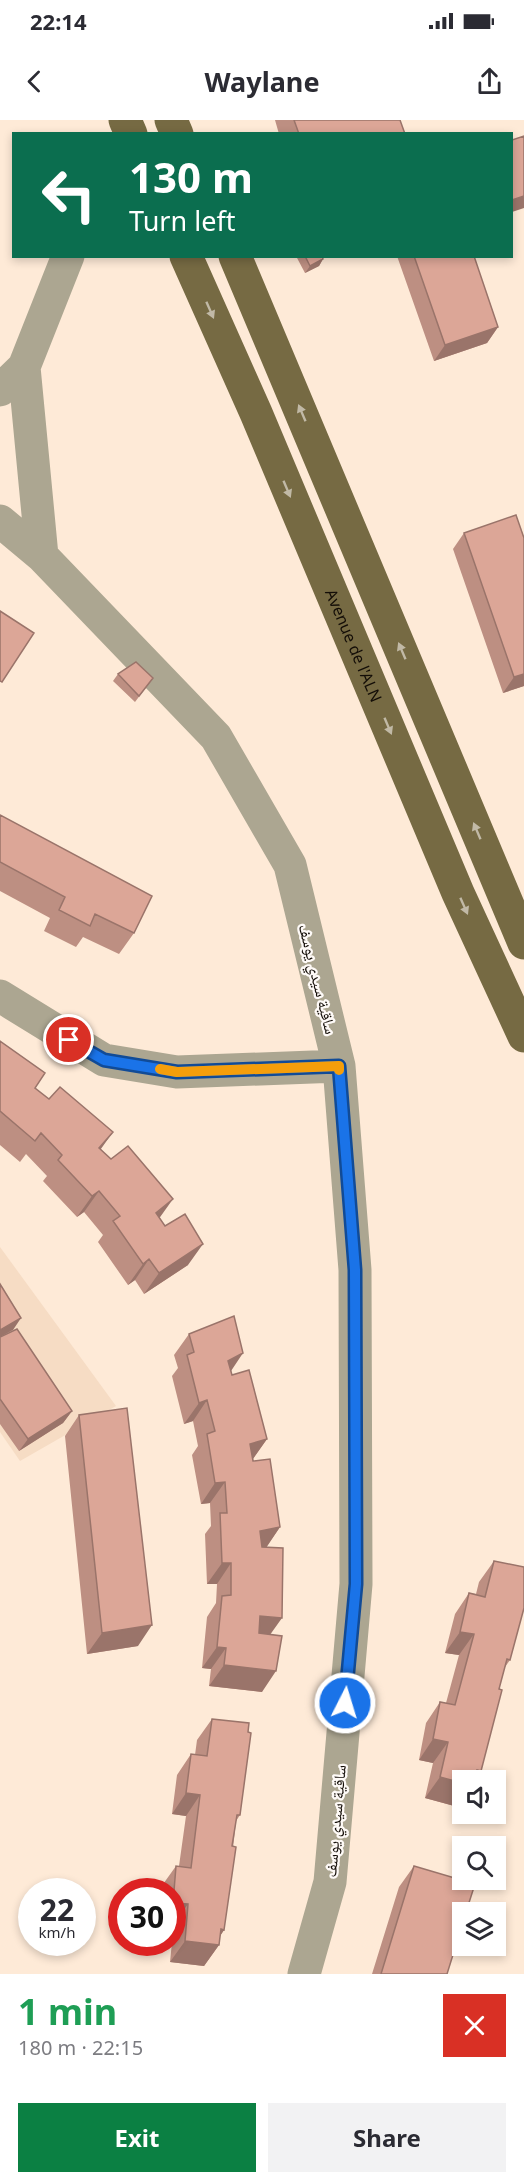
<!DOCTYPE html>
<meta charset="utf-8">
<style>
:root{--surface:#fff;--page:#f2f2f3;--text:#2b2b33;--muted:#7c7c81;--accent:#0b8043}
body{margin:0;font-family:"Noto Sans","Noto Naskh Arabic",sans-serif;background:var(--page);color:var(--text);height:100vh;display:flex;flex-direction:column;font-size:22px;white-space:nowrap}
*{box-sizing:border-box;margin:0}
p{font-size:20px;color:var(--muted)}
.icon{flex:none;width:33px;height:33px;fill:none;stroke:currentColor;stroke-width:2;stroke-linecap:round;stroke-linejoin:round}
.map{position:relative;height:1854px;overflow:hidden}
.drawer{display:flex;flex-direction:column;background:var(--surface);flex:1}
.drawer>*{flex:none}
.hud{position:absolute;left:12px;top:12px;width:501px;height:126px;border-radius:0px;box-shadow:0 3px 9px #0003;background:#0b6e4f;color:#fff;overflow:hidden}
.tools{position:absolute;left:452px;top:1650px;display:grid;gap:12px}
.tools a{display:grid;place-items:center;width:54px;height:54px;border-radius:0px;background:var(--surface);box-shadow:0 3px 9px #0003;font-size:30px}
.speed{position:absolute;left:18px;top:1758px;display:flex;gap:12px;font-size:30px;font-weight:700;text-align:center}
.speed>*{display:grid;place-content:center;width:78px;height:78px;border-radius:50%;background:var(--surface);box-shadow:0 3px 9px #0003;line-height:1}
.speed small{font-size:15px;font-weight:400}
.speed .limit{border:9px solid #d22;background:#fff;color:#111}
.pin{position:absolute;display:grid;place-items:center;width:51px;height:51px;color:#fff;margin:-26px;border:3px solid #fff;border-radius:50%;box-shadow:0 2px 6px #0007}
.me{position:absolute;width:66px;margin:-33px;rotate:5deg;stroke-linejoin:round;filter:drop-shadow(0 0 4px #0008)}
.turn{display:flex;align-items:center;gap:21px;height:126px;padding:0 18px;font-size:27px}
.turn .icon{width:78px;height:78px;stroke-width:2.5}
.turn b{display:block;font-size:42px;line-height:51px}
.round{display:grid;place-items:center;flex:none;width:63px;height:63px;border-radius:0px;background:var(--page)}
.head{display:flex;align-items:center;justify-content:space-between;height:102px;padding:0 18px}
h1{font-size:36px;font-weight:700;line-height:45px;color:#1e9e55}
.button{display:flex;gap:12px;margin-top:auto;padding:12px 18px}
.button a{flex:1;height:69px;border-radius:0px;background:var(--accent);color:#fff;font-size:24px;font-weight:700;line-height:69px;text-align:center}
.button a+a{background:var(--page);color:var(--text)}
.status{display:flex;justify-content:space-between;align-items:center;height:42px;padding:0 30px;background:var(--surface);direction:ltr}
.status svg{height:16px;fill:currentColor}
header{display:flex;justify-content:space-between;align-items:center;height:78px;padding:0 18px;background:var(--surface);font-size:27px;font-weight:700}
.map>svg:first-child{display:block}
</style>
<div class="status"><b>22:14</b><svg viewBox="0 0 49 12"><path d="M0 12V9h3v3zM5 12V6h3v6zM10 12V3h3v9zM15 12V0h3v12zM26 1h20v11H26zM47 4h2v5h-2z"/></svg></div>
<header><svg class="icon" aria-label="back" viewBox="0 0 24 24"><path d="M15 5l-7 7 7 7"/></svg>Waylane<svg class="icon" aria-label="share" viewBox="0 0 24 24"><path d="M12 15V3M7 8l5-5 5 5M5 13v7h14v-7"/></svg></header>
<div class="map">
<svg width="524" height="1854" viewBox="0 0 524 1854">
<rect width="100%" height="100%" fill="#feead7"/>
<path fill="#f6dcc4" d="M 0,1127 L 116,1286 L 20,1341 L 0,1312 Z"/>
<g fill="none" stroke-linecap="round" stroke-linejoin="round">
<path stroke="#aca691" stroke-width="33" d="M 24,247 L 42,436
M 0,270 L 24,247 L 68,136
M 0,401 L 42,436 L 216,617 L 290,745 L 339,946 L 355,1150 L 356,1464 L 330,1762 L 304,1854
M 0,876 L 104,940 L 177,952 L 339,946"/>
<g stroke="#766a43" stroke-width="33">
<path d="M 125,0 L 131,14"/>
<path d="M 171,0 L 177,14"/>
<path id="s1" d="M 186,136 L 256,293 L 458,773 L 524,916"/>
<path d="M 235,136 L 524,823"/>
</g>
</g>
<path fill="#bd8f82" d="M 275,0 L 400,0 L 405,14 L 279,14 Z
M 296,136 L 322,136 L 323,139 L 319,146 L 305,153 Z
M 397,136 L 474,136 L 498,207 L 487,223 L 434,241 Z
M 464,413 L 524,566 L 503,573 L 453,429 Z
M 118,554 L 153,558 L 135,582 L 113,561 Z
M 0,695 L 134,813 L 119,834 L 83,817 L 76,827 L 44,811 L 50,798 L 0,771 Z
M 0,921 L 35,968 L 101,1029 L 160,1098 L 188,1145 L 144,1174 L 135,1160 L 128,1165 L 98,1122 L 103,1115 L 84,1092 L 77,1097 L 43,1061 L 47,1056 L 26,1034 L 20,1042 L 0,1025 Z
M 189,1214 L 231,1251 L 232,1255 L 267,1319 L 253,1339 L 280,1407 L 266,1427 L 270,1514 L 262,1572 L 209,1566 L 211,1549 L 202,1548 L 207,1497 L 216,1483 L 217,1464 L 207,1464 L 205,1414 L 211,1406 L 210,1383 L 201,1384 L 192,1335 L 198,1326 L 193,1301 L 184,1304 L 172,1256 L 178,1248 L 174,1235 Z
M 0,1217 L 72,1291 L 63,1303 L 19,1331 L 0,1304 Z
M 79,1295 L 138,1526 L 87,1534 L 65,1316 Z
M 494,1441 L 510,1540 L 505,1547 L 499,1569 L 481,1651 L 475,1659 L 462,1660 L 462,1682 L 458,1687 L 425,1678 L 433,1643 L 419,1640 L 426,1603 L 440,1582 L 446,1583 L 459,1535 L 445,1533 L 455,1494 L 469,1473 L 476,1474 L 479,1462 Z
M 212,1599 L 240,1695 L 236,1701 L 224,1810 L 220,1816 L 219,1825 L 204,1846 L 170,1842 L 172,1822 L 173,1805 L 172,1805 L 172,1772 L 161,1772 L 161,1767 L 176,1746 L 179,1746 L 186,1696 L 172,1694 L 177,1655 L 191,1634 L 195,1635 L 197,1620 Z
M 414,1746 L 447,1854 L 372,1854 L 399,1767 Z"/>
<path fill="#9a746a" d="M 524,76 L 524,88 L 512,92 L 512,80 Z
M 323,139 L 319,146 L 305,153 L 310,146 Z
M 498,207 L 487,223 L 434,241 L 445,225 Z
M 524,554 L 524,566 L 503,573 L 514,557 Z
M 113,1012 L 98,1033 L 99,1028 Z
M 99,1071 L 84,1092 L 77,1097 L 92,1076 Z
M 173,1079 L 158,1100 L 156,1093 Z
M 203,1124 L 188,1145 L 144,1174 L 159,1153 Z
M 149,1139 L 135,1160 L 128,1165 L 143,1144 Z
M 21,1198 L 13,1210 L 0,1217 L 0,1210 Z
M 243,1233 L 229,1254 L 228,1241 Z
M 207,1280 L 193,1301 L 184,1304 L 199,1283 Z
M 72,1291 L 63,1303 L 19,1331 L 28,1319 Z
M 267,1319 L 252,1340 L 250,1324 Z
M 225,1362 L 210,1383 L 201,1384 L 215,1363 Z
M 280,1407 L 266,1428 L 245,1432 L 260,1411 Z
M 222,1443 L 231,1443 L 217,1464 L 207,1464 Z
M 260,1496 L 282,1498 L 267,1519 L 246,1517 Z
M 152,1505 L 138,1526 L 87,1534 L 102,1513 Z
M 460,1512 L 474,1514 L 459,1535 L 445,1533 Z
M 217,1527 L 226,1528 L 211,1549 L 202,1548 Z
M 224,1545 L 276,1551 L 262,1572 L 209,1566 Z
M 433,1619 L 448,1622 L 433,1643 L 419,1640 Z
M 477,1650 L 481,1651 L 474,1660 Z
M 440,1657 L 462,1663 L 462,1682 L 458,1687 L 425,1678 Z
M 186,1673 L 200,1675 L 186,1696 L 172,1694 Z
M 173,1783 L 188,1784 L 173,1805 L 172,1805 Z
M 221,1809 L 224,1810 L 214,1825 L 219,1825 L 204,1846 L 170,1842 L 185,1821 Z"/>
<path fill="#dca697" stroke="#9a746a" stroke-width="1.5" d="M 294,0 L 400,0 L 405,14 L 299,14 Z
M 524,16 L 524,76 L 512,80 L 512,20 Z
M 305,136 L 322,136 L 323,139 L 310,146 Z
M 414,136 L 474,136 L 498,207 L 445,225 Z
M 516,395 L 524,418 L 524,554 L 514,557 L 464,413 Z
M 0,491 L 34,513 L 2,562 L 0,561 Z
M 136,542 L 153,558 L 139,576 L 118,554 Z
M 0,695 L 152,776 L 134,813 L 95,794 L 90,806 L 59,790 L 65,777 L 0,742 Z
M 0,921 L 45,953 L 35,968 L 49,979 L 60,967 L 113,1012 L 99,1028 L 111,1039 L 128,1026 L 173,1079 L 156,1093 L 165,1106 L 185,1094 L 203,1124 L 159,1153 L 149,1139 L 143,1144 L 113,1101 L 120,1096 L 99,1071 L 92,1076 L 58,1040 L 62,1035 L 41,1013 L 35,1021 L 0,991 Z
M 0,1164 L 21,1198 L 0,1210 Z
M 234,1196 L 243,1233 L 228,1241 L 232,1255 L 249,1250 L 267,1319 L 250,1324 L 253,1341 L 270,1339 L 280,1407 L 260,1411 L 262,1427 L 283,1428 L 282,1498 L 260,1496 L 259,1513 L 282,1516 L 276,1551 L 224,1545 L 226,1528 L 217,1527 L 222,1476 L 231,1475 L 231,1443 L 222,1443 L 220,1393 L 227,1393 L 225,1362 L 215,1363 L 207,1314 L 215,1311 L 207,1280 L 199,1283 L 187,1235 L 194,1232 L 189,1214 Z
M 17,1209 L 72,1291 L 28,1319 L 0,1279 L 0,1217 Z
M 127,1288 L 152,1505 L 102,1513 L 79,1295 Z
M 494,1441 L 524,1447 L 524,1488 L 510,1540 L 507,1539 L 499,1569 L 502,1570 L 481,1651 L 477,1650 L 474,1660 L 462,1660 L 462,1663 L 440,1657 L 448,1622 L 433,1619 L 440,1582 L 455,1585 L 474,1514 L 460,1512 L 469,1473 L 485,1477 Z
M 212,1599 L 249,1603 L 248,1612 L 251,1613 L 240,1695 L 237,1695 L 232,1726 L 236,1727 L 224,1810 L 221,1809 L 219,1825 L 185,1821 L 188,1784 L 173,1783 L 176,1746 L 191,1748 L 200,1675 L 186,1673 L 191,1634 L 207,1636 Z
M 414,1746 L 475,1764 L 466,1792 L 462,1792 L 462,1806 L 447,1854 L 381,1854 Z"/>
<defs><path id="oneway-solid" d="M-6-.8H1V-3.2L6.5 0L1 3.2V.8H-6Z" transform="scale(1.5)"/></defs>
<g fill="#c1b9a6">
<use href="#oneway-solid" transform="translate(210 190) rotate(66)"/>
<use href="#oneway-solid" transform="translate(302 293) rotate(-113)"/>
<use href="#oneway-solid" transform="translate(287 369) rotate(67)"/>
<use href="#oneway-solid" transform="translate(402 531) rotate(-113)"/>
<use href="#oneway-solid" transform="translate(388 606) rotate(67)"/>
<use href="#oneway-solid" transform="translate(477 711) rotate(-113)"/>
<use href="#oneway-solid" transform="translate(464 786) rotate(66)"/>
</g>
<g fill="none" stroke-linecap="round" stroke-linejoin="round">
<g stroke="#114b97" stroke-width="15">
<path id="route" d="M 69,920 L 104,940 L 177,952 L 339,946 L 355,1150 L 356,1464 L 345,1583"/>
</g>
<use href="#route" stroke="#1a73e8" stroke-width="10"/>
<path stroke="#f59e0b" stroke-width="10" d="M 160,949 L 177,952 L 339,946 L 339,950"/>
</g>
<g text-anchor="middle" stroke-width="4.5" stroke-linejoin="round" paint-order="stroke">
<g font-size="16" fill="#130d07" stroke="#fefaf7">
<text dy="6" stroke="none"><textPath href="#s1" startOffset="424">Avenue de l'ALN</textPath></text>
<text transform="translate(318 859) rotate(76)" y="6">ساقية سيدي يوسف</text>
<text transform="translate(335 1701) rotate(-85)" y="6">ساقية سيدي يوسف</text>
</g>
</g>
</svg>
<div class="tools">
<a><svg class="icon" aria-label="sound" viewBox="0 0 24 24"><path d="M4 9h4l5-4v14l-5-4H4zM17 9q2 3 0 6"/></svg></a>
<a><svg class="icon" aria-label="search" viewBox="0 0 24 24"><circle cx="10" cy="10" r="6"/><path d="M15 15l6 6"/></svg></a>
<a><svg class="icon" aria-label="layers" viewBox="0 0 24 24"><path d="M12 4l9 5-9 5-9-5zM3 14l9 5 9-5"/></svg></a>
</div>
<div class="speed"><div>22<small>km/h</small></div><div class="limit">30</div></div>
<div class="pin" style="left:69px;top:920px;background:#d93025"><svg class="icon" aria-label="arrive" viewBox="0 0 24 24"><path d="M6 21V4h12l-3 4 3 4H6"/></svg></div>
<svg class="me" style="left:345px;top:1583px" viewBox="-20 -20 40 40"><circle r="17" fill="#1a73e8" stroke="#fff" stroke-width="3"/><path d="M0-11L8 9 0 5-8 9z" fill="#fff"/></svg>
<div class="hud">
<div class="turn"><svg class="icon" aria-label="left" viewBox="0 0 24 24"><path d="M17 20v-9H6M10 6l-5 5 5 5"/></svg><div><b>130 m</b>Turn left</div></div>
</div>
</div>
<section class="drawer">
<div class="head"><div><h1>1 min</h1><p>180 m · 22:15</p></div><a class="round" style="background:#d93025;color:#fff"><svg class="icon" aria-label="close" viewBox="0 0 24 24"><path d="M6 6l12 12M18 6L6 18"/></svg></a></div>
<div class="button"><a>Exit</a><a>Share</a></div>
</section>
